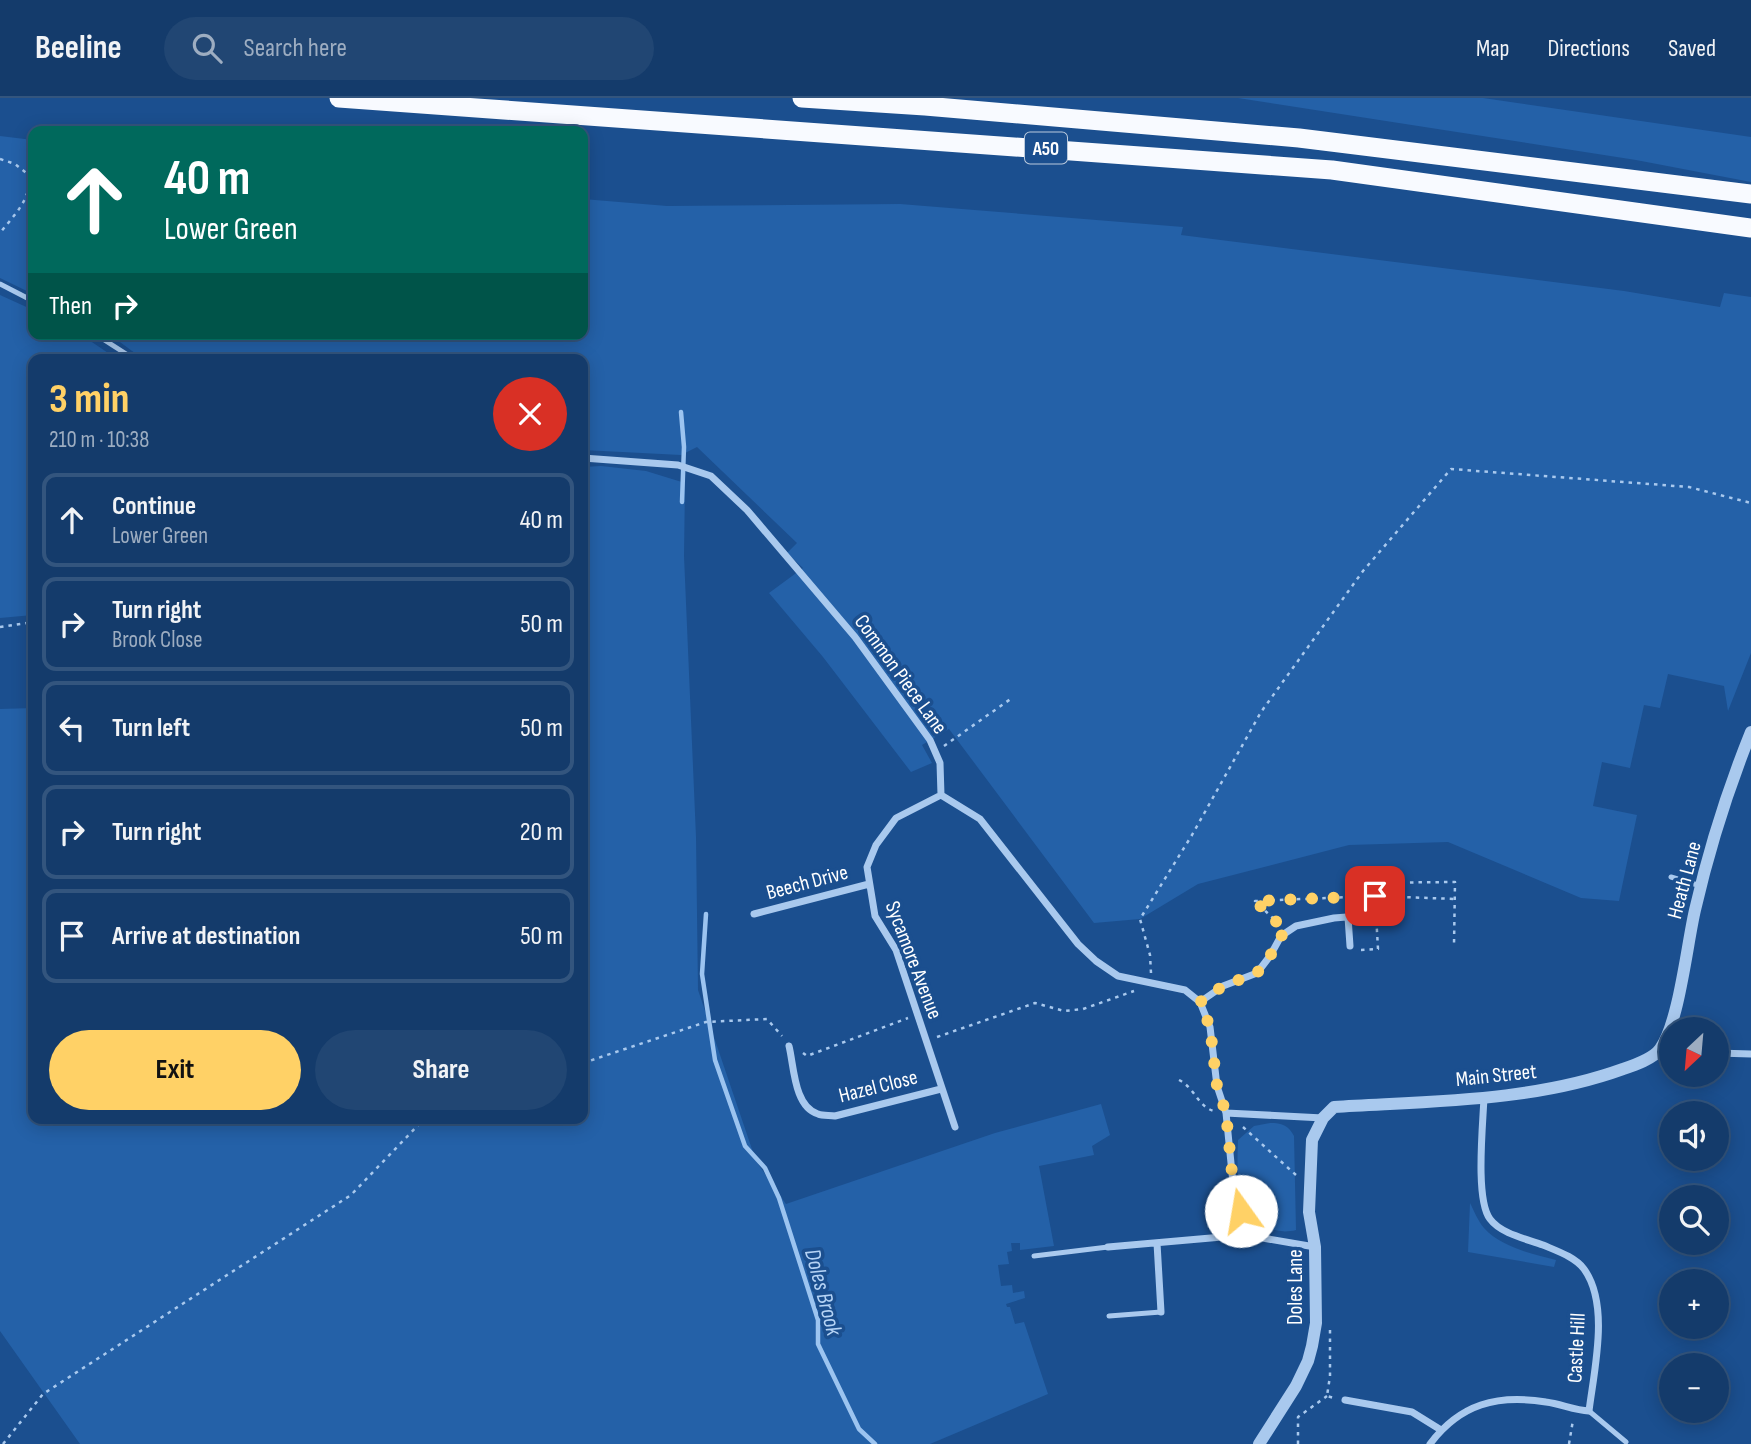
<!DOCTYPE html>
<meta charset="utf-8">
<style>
:root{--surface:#143b6b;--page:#214673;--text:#f1f3f6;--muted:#9dadc1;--line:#33557e;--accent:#ffd166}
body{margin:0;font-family:"Sofia Sans Condensed",sans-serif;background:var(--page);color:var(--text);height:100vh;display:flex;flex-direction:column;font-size:26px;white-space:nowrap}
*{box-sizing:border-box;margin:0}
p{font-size:23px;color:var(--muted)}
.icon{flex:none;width:38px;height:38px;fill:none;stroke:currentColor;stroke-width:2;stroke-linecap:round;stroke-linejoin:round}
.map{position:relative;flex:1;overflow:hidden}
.details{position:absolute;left:28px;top:256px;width:560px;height:770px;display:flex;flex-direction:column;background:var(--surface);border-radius:14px;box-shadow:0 4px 18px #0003,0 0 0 2px var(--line)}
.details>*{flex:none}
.guide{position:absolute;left:28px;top:28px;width:560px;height:214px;border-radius:14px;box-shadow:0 4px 18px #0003,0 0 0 2px var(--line);background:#00695c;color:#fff;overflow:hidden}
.needle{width:46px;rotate:206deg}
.buttons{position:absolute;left:1659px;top:919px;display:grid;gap:14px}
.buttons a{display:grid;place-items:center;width:70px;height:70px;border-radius:50%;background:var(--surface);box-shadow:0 4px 18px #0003,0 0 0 2px var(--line);font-size:35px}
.pin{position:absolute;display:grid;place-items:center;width:60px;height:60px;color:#fff;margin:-30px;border-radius:14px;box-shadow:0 4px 10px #0006}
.me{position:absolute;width:77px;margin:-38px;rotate:347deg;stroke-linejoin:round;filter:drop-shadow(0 0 5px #0008)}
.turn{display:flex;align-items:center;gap:24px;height:147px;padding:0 21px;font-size:32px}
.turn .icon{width:91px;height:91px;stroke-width:2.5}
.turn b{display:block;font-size:49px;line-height:60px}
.then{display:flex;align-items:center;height:66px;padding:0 21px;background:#0003;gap:14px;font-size:26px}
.round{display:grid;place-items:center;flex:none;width:74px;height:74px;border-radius:37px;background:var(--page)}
.headline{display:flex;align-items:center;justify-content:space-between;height:119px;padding:0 21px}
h1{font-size:42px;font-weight:700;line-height:52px;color:var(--accent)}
.cta{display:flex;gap:14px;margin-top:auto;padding:14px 21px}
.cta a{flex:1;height:80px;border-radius:42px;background:var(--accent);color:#111;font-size:28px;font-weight:700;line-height:80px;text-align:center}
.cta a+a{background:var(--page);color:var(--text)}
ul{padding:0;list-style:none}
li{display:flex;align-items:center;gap:21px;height:94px;margin:0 14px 10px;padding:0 7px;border:4px solid var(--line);border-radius:14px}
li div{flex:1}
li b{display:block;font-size:26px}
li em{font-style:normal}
header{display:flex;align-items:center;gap:42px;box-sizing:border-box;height:98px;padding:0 35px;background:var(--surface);border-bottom:2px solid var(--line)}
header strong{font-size:33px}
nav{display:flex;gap:38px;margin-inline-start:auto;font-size:24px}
.search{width:490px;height:63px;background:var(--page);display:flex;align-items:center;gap:18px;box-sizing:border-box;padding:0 24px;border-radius:38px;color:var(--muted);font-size:26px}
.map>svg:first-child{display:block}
</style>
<header>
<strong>Beeline</strong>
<div class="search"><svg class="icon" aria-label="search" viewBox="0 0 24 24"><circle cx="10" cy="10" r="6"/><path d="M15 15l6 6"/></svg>Search here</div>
<nav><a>Map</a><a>Directions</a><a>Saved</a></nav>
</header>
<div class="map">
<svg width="1751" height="1346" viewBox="0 0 1751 1346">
<rect width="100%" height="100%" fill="#1b4f8f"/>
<path fill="#2461a8" d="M 1238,0 L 1483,0 L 1751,39 L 1751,84 L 1636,62 Z
M 0,38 L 33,42 L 33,196 L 0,180 Z
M 583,101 L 667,108 L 900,106 L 1183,129 L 1181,137 L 1624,193 L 1720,209 L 1724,195 L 1751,199 L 1751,555 L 1728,613 L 1724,588 L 1668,576 L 1660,610 L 1644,607 L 1630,670 L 1602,664 L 1593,708 L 1637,717 L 1619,803 L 1581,800 L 1448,744 L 1349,747 L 1198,786 L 1140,821 L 1094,825 L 949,631 L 922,647 L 932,665 L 911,674 L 823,559 L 769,495 L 803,470 L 787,455 L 797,445 L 697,349 L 681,357 L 583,352 L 583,261 L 143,261 L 109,236 L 583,236 Z
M 0,197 L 33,212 L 33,236 L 80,236 L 117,261 L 33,261 L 33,517 L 0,520 Z
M 601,368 L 646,373 L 685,385 L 684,458 L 696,739 L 698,892 L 756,1063 L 786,1106 L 995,1035 L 1101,1006 L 1110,1037 L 1092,1048 L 1094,1057 L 1039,1068 L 1054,1148 L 1020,1152 L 1020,1145 L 1011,1145 L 1012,1153 L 1007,1154 L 1009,1166 L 998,1167 L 1001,1188 L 1012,1187 L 1013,1195 L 1024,1193 L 1025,1200 L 1006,1206 L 1007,1209 L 1010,1209 L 1015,1226 L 1024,1224 L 1048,1296 L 930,1346 L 80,1346 L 0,1233 L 0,611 L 33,610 L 33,1020 L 583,1020 L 583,369 Z
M 1270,1025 C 1282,1025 1288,1027 1294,1038 L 1296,1132 C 1284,1135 1274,1133 1264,1128 C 1235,1113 1237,1070 1238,1042 L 1254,1028 Z
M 1470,1105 C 1474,1113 1478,1123 1484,1130 C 1501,1149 1532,1156 1556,1162 L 1554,1169 L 1468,1154 Z"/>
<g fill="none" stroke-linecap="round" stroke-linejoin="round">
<path stroke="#9cc4f0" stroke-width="4.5" d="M 681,314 L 684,349 L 682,404
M 706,816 L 702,876 L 715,962 L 745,1048 L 765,1070 L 779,1100 L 818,1222 L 818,1246 L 859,1331 L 875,1346"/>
<path stroke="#a9c9ee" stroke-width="2.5" stroke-dasharray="3.5 5" stroke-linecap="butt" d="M 0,61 L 15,66 L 29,77 C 32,101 14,117 0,135
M 0,529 L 33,524
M 944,648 L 1012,600
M 1354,798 L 1355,785 L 1455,784 L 1454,847
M 1280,827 L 1255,803 L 1375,798 L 1455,801
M 1361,852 L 1378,851 L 1375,798
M 1151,875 L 1150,857 L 1140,821 L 1192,737 L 1261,614 L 1363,473 L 1451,371 L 1689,389 L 1751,405
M 937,939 L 1035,905 L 1064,913 L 1083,911 L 1134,893
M 803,955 L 807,958 L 908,920
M 583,965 L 706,924 L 767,921 L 782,938
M 1179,982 C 1195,990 1198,1009 1214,1013
M 1243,1029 L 1297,1078
M 1330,1232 L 1330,1278 L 1327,1298 L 1334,1300
M 3,1346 L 43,1296 L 351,1097 L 425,1020
M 1298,1346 L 1298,1319 L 1327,1298
M 1569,1346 L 1573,1322"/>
<path stroke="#a9c9ee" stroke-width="5" d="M 0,186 L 33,203
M 95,236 L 134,261
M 1671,779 L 1701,788
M 1034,1158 L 1108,1149
M 1109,1218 L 1161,1214
M 1589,1313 L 1626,1344"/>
<path stroke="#a9c9ee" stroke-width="7" d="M 583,360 L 678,367 L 711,378 L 747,412 L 855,539 L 930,642 L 940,665 L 941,697 L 980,721 L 1078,846 L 1096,863 L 1118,878 L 1185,892 L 1200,904 L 1210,929 L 1217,988 L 1226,1015 L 1234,1095 L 1245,1137
M 941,697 L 896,720 L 876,747 L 867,769 L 875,818 L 896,852 L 955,1029
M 754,816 L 869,786
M 1348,819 L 1350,848
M 1200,904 L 1223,888 L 1257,875 L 1270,858 L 1281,838 L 1296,828 L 1334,820 L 1359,818
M 789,948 C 794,968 794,1009 818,1016 C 823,1018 830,1017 835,1018 L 941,991
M 1717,955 L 1751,956
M 1226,1015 L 1323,1020
M 1157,1145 L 1161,1214
M 1108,1149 L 1245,1137 L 1315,1149
M 1345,1302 L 1412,1314 L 1441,1332
M 1430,1346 C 1460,1306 1497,1296 1546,1304 C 1561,1306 1574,1312 1589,1313 C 1594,1272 1610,1207 1584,1171 C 1575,1159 1557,1153 1543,1147 C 1527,1141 1501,1136 1490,1121 C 1475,1101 1483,1026 1484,999"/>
<path stroke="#a9c9ee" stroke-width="12" d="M 1259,1346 L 1296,1288 L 1308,1263 L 1312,1248 L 1316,1225 L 1315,1149 L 1309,1114 L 1312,1042 L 1323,1020 L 1334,1009 C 1430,1003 1532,1004 1623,971 C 1635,967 1653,961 1660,951 C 1679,925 1687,846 1695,812 C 1709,751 1728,691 1751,634"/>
<path stroke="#f8faff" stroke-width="19" d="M 339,0 L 1332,72 L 1751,130
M 802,0 L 925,8 L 1299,40 L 1751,96"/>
</g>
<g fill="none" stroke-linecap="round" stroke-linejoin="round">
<path stroke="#ffd166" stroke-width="12" stroke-dasharray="0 21.6" d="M 1241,1113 L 1234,1095 L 1226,1015 L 1217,988 L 1210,929 L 1200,904 L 1223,888 L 1257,875 L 1270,858 L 1281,838 L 1287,834 L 1255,803 L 1375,798"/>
</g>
<g text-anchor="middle" stroke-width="7" stroke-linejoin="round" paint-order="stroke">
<rect fill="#1b4f8f" stroke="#bbcadd" stroke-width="2" x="1025" y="34.5" width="42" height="31" rx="5"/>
<g font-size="19" font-weight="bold" fill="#fff">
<text x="1046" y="57">A50</text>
</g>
<g font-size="21" fill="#fff" stroke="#1b4f8f">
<text transform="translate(901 576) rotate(54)" y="7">Common Piece Lane</text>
<text transform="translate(1684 782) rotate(-75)" y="7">Heath Lane</text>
<text transform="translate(807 784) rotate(-15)" y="7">Beech Drive</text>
<text transform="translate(914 862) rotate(69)" y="7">Sycamore Avenue</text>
<text transform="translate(1496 977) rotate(-6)" y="7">Main Street</text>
<text transform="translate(878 988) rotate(-14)" y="7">Hazel Close</text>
<text transform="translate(1295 1189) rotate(-90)" y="7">Doles Lane</text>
<text transform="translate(1576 1250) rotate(-87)" y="7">Castle Hill</text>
</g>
<g font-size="23" font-style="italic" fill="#b5d3f5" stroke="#1b4f8f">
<text transform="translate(824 1194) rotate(75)" y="8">Doles Brook</text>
</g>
</g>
</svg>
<div class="buttons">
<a><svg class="needle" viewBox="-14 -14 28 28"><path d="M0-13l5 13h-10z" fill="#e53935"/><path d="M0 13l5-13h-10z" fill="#9dadc1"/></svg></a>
<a><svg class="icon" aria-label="sound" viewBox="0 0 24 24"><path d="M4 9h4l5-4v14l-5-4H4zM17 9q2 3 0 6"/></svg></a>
<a><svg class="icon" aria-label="search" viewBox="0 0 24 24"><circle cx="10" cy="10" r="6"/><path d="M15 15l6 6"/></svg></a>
<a>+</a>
<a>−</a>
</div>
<div class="pin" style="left:1375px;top:798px;background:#d93025"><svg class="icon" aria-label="arrive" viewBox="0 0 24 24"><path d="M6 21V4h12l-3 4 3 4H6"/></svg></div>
<svg class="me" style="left:1241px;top:1113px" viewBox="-20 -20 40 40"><circle r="19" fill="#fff"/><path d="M0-13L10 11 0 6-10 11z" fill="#ffd166"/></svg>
<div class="guide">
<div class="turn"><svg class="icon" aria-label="ahead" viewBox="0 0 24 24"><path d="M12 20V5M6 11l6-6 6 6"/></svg><div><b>40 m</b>Lower Green</div></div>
<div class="then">Then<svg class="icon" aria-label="right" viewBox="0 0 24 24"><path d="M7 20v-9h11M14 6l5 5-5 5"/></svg></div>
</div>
<section class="details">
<div class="headline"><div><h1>3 min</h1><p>210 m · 10:38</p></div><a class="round" style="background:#d93025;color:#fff"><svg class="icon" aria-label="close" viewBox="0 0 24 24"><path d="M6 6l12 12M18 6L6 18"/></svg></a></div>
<ul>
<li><svg class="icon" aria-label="ahead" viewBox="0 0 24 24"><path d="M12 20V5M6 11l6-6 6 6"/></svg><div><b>Continue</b><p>Lower Green</p></div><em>40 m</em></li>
<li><svg class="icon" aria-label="right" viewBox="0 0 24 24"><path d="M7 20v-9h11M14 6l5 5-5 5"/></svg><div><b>Turn right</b><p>Brook Close</p></div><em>50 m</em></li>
<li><svg class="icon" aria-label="left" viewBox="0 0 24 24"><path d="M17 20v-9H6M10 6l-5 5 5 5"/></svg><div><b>Turn left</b></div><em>50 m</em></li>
<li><svg class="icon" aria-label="right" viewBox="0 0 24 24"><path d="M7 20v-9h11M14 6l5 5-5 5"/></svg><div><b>Turn right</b></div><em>20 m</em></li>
<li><svg class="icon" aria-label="arrive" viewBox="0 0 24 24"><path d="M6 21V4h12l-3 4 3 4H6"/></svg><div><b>Arrive at destination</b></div><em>50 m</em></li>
</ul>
<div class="cta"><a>Exit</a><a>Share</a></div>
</section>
</div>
